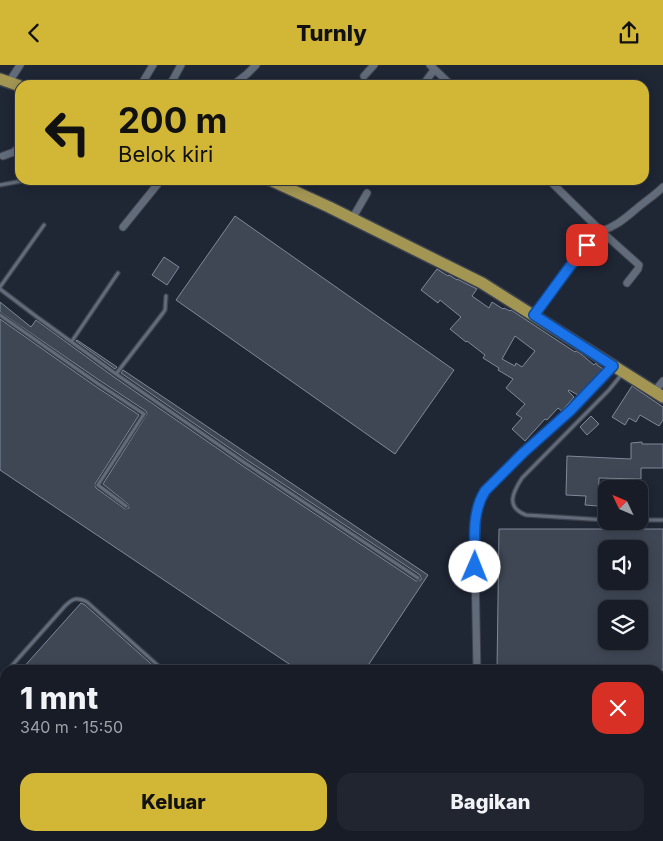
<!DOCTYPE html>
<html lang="id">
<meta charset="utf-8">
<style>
:root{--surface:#171c27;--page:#20252f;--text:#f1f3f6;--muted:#9ea1a7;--line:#363a44;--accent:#d2b635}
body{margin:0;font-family:Inter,sans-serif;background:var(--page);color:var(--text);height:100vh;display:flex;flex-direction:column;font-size:19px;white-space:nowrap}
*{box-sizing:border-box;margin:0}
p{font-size:16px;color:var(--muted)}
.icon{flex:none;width:28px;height:28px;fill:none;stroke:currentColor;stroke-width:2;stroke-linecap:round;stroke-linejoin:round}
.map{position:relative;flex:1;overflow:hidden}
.details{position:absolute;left:0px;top:600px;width:664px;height:176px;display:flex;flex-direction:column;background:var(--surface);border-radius:15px 15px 0 0;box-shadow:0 2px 12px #0003,0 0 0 1px var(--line)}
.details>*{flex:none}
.hud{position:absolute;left:15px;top:15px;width:634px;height:105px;border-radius:15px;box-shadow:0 2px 12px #0003,0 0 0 1px var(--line);background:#d2b635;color:#111;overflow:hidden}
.needle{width:32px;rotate:314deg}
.buttons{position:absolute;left:598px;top:415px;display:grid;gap:10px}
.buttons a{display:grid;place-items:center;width:50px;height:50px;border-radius:10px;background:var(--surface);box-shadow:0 2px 12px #0003,0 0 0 1px var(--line);font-size:25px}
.pin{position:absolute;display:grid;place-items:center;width:42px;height:42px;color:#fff;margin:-21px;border-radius:10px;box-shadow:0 2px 8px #0006}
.me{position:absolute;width:55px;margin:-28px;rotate:1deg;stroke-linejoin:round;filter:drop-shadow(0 0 4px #0008)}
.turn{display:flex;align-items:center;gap:18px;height:105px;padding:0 20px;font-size:22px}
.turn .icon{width:65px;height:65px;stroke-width:2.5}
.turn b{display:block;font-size:35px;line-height:42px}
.round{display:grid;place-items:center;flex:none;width:52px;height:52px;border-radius:15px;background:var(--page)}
.headline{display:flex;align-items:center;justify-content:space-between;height:85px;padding:0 20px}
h1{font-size:30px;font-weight:800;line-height:38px}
.action{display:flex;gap:10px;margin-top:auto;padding:10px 20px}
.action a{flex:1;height:58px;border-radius:15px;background:var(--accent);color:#111;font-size:20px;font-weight:800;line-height:58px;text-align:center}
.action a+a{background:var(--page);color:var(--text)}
header{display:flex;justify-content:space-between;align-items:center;height:65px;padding:0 20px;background:var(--accent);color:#111;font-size:22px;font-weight:800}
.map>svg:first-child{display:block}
</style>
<header><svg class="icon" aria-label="back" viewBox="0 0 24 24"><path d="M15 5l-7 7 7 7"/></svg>Turnly<svg class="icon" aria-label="share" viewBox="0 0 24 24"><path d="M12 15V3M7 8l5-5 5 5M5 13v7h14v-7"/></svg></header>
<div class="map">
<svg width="663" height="776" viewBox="0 0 663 776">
<rect width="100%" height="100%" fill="#1f2634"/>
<path fill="#3f4755" stroke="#808999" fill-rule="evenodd" d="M 235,151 L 454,305 L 395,389 L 176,235 Z
M 164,192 L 179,202 L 167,220 L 152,210 Z
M 437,204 L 448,211 L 449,210 L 457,215 L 457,214 L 477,224 L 472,231 L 489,243 L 492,237 L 503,244 L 504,243 L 510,246 L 511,245 L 575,287 L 576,286 L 581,289 L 594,300 L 596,298 L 597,300 L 603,304 L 578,330 L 569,325 L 568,326 L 574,332 L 562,346 L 558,343 L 547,355 L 545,354 L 525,376 L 512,364 L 522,353 L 516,349 L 525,339 L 506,323 L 513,314 L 498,305 L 499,303 L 483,293 L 485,290 L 467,276 L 466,277 L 450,264 L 461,252 L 440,235 L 438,238 L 421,225 ZM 515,271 L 535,286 L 522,302 L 516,298 L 515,301 L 502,294 Z
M 0,237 L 31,262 L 36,255 L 114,312 L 243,401 L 416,516 L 421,515 L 421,513 L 420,510 L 247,395 L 121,308 L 123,305 L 428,510 L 365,605 L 298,605 L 0,405 L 0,254 L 95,321 L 139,350 L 95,419 L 96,423 L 125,444 L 129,443 L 128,439 L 103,419 L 147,349 L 146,346 L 99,315 L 0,247 Z
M 77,275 L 117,302 L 115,304 L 76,276 Z
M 632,321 L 663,342 L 663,355 L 659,361 L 640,350 L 636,357 L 629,353 L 625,360 L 612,352 Z
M 591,351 L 599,359 L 587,370 L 580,362 Z
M 642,377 L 642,379 L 663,379 L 663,403 L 641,403 L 641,414 L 599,413 L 598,441 L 585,440 L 586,431 L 566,430 L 567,391 L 631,394 L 631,378 Z
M 499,464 L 663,464 L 663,605 L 497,605 ZM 606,484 L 639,484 L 639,516 L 606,516 ZM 606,544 L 639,544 L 639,576 L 606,576 Z
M 81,538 L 85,540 L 158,605 L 21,605 Z"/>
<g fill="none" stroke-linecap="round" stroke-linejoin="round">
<g stroke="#3d434e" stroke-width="5.5">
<path id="service" d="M 0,120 L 22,116
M 0,222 L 44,160
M 0,224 L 37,252 L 116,309 L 163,248 L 165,245 L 166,231
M 0,250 L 97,318 L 144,349 L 98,420 L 126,441
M 72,276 L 118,208
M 116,309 L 245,398 L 418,513
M 606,455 L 526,450 C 505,442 513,427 522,413 L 609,325 L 622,309
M 639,455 L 663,455
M 8,605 L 65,541 C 73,533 77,532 87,537 L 163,605
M 0,614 L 5,608
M 659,764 L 663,764
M 108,776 L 113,771
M 573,776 L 579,771"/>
</g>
<g stroke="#3d434e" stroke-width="9">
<path id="minor" d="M 430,0 L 451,20
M 364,11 L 374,0
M 9,17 L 20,0
M 141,20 L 153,0
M 170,20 L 181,0
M 233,20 L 247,9 L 256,0
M 423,20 L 434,5
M 3,91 L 14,87 L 20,81
M 352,154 L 367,128
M 123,162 L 161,115
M 601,166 C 615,162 624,154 635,145 C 644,137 654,131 663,122
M 601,166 L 639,200 L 638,204 L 627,218
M 534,250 C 539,243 546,235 551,228 C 567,206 580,183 601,166 L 549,115
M 654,327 L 663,316
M 477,605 L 475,502 L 476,461 L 477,447 L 481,433 L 490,420 L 523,388 L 570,346 L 613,301
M 187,776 L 192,771
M 462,776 L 465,771"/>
</g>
<g stroke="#3d434e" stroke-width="14">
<path id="primary" d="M 0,14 L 20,21
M 270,115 L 329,142 L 482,218 L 663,332"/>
</g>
<use href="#service" stroke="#626b7a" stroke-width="3"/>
<use href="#minor" stroke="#626b7a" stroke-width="7"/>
<use href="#primary" stroke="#a39653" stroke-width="11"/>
</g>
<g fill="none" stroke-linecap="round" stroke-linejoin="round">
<g stroke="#114b97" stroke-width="12">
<path id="route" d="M 475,502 C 475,477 471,448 485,426 L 523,388 L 570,346 L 613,301 L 534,250 C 552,227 568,202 587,180"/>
</g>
<use href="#route" stroke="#1a73e8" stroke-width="9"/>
</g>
</svg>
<div class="buttons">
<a><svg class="needle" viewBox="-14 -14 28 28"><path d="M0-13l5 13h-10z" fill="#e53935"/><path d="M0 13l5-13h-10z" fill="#9ea1a7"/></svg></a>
<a><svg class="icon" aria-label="sound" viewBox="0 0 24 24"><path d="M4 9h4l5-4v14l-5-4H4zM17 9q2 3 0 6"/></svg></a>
<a><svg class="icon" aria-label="layers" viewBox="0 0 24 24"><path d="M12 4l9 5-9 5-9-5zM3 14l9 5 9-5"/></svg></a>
</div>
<div class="pin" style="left:587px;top:180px;background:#d93025"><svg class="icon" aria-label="arrive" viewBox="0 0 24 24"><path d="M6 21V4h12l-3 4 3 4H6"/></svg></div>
<svg class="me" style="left:475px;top:502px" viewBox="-20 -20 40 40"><circle r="19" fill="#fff"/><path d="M0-13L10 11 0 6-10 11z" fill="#1a73e8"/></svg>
<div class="hud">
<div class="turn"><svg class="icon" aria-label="left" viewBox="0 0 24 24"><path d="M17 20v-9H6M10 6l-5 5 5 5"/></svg><div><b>200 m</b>Belok kiri</div></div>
</div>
<section class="details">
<div class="headline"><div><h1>1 mnt</h1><p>340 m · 15:50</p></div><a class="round" style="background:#d93025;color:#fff"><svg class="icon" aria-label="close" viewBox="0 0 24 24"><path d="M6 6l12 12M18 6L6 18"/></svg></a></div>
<div class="action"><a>Keluar</a><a>Bagikan</a></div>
</section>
</div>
